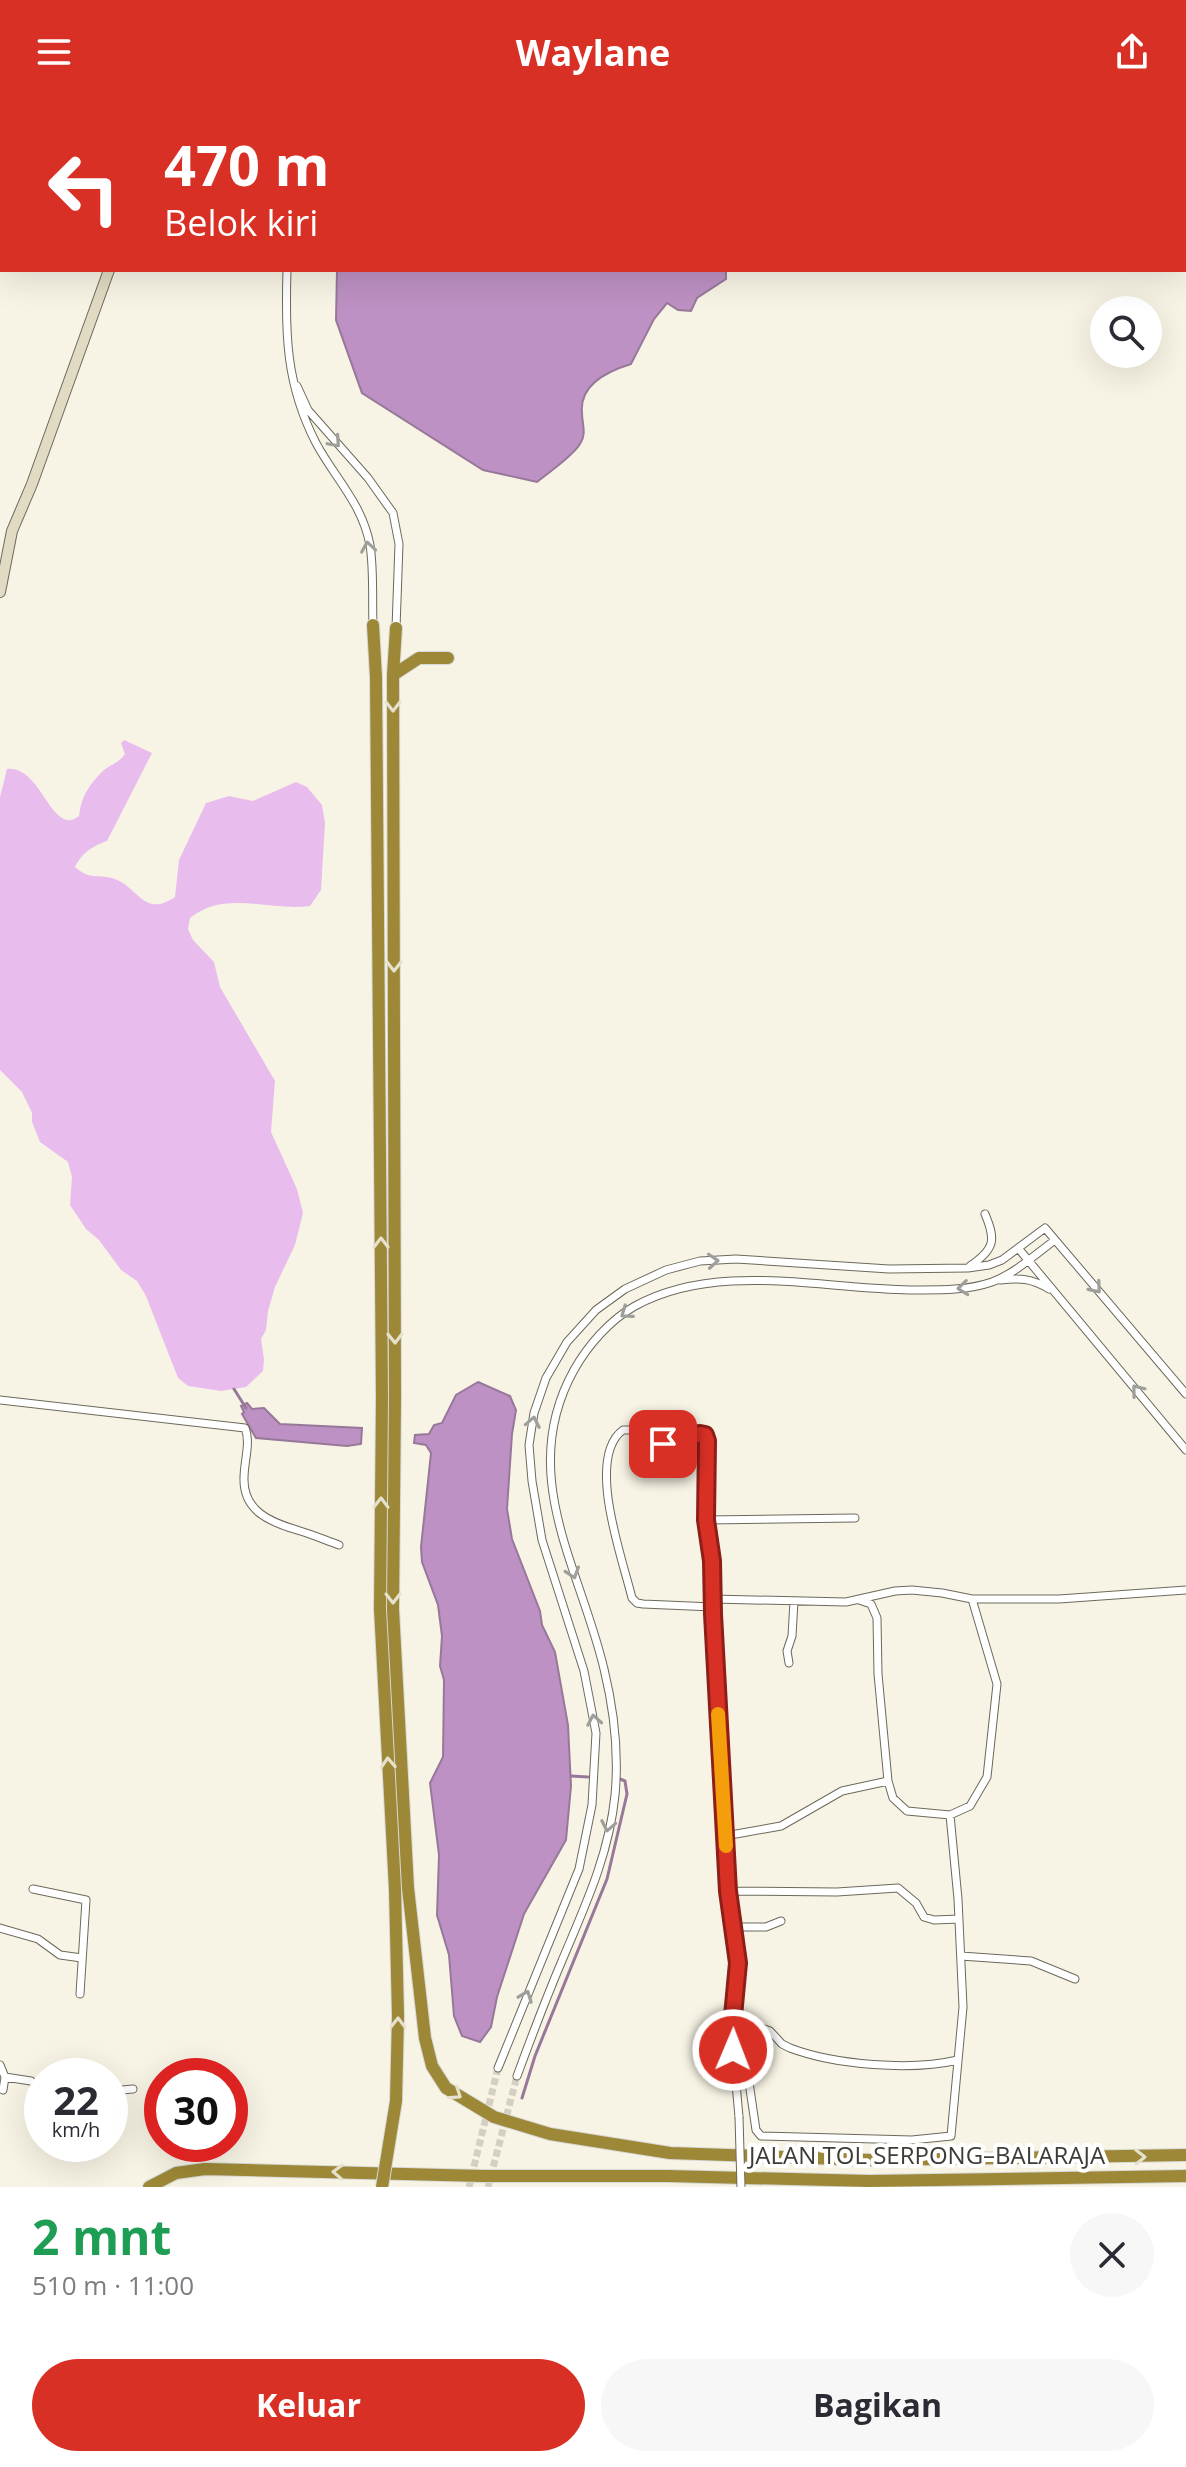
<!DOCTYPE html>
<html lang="id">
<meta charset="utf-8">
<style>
:root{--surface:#fff;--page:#f7f7f7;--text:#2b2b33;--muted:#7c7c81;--accent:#d93025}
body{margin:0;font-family:"Open Sans",sans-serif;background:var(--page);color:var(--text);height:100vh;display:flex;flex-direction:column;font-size:30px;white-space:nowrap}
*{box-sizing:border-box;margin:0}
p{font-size:26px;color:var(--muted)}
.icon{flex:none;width:44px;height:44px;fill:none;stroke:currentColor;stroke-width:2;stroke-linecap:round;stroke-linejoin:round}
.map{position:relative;height:2083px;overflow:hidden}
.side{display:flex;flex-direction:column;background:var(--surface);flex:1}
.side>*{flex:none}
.hud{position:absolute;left:0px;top:0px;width:1186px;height:168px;box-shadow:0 8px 32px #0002;background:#d93025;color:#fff;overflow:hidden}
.fabs{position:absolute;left:1090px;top:192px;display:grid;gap:16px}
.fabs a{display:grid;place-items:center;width:72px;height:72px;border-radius:50%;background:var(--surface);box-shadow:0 8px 32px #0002;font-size:40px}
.speed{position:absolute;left:24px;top:1954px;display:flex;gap:16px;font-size:40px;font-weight:700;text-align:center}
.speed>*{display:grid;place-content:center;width:104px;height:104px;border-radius:50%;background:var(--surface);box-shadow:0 8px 32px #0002;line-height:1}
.speed small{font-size:20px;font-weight:400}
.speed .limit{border:12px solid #d22;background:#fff;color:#111}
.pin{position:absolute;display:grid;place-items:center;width:68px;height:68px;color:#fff;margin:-34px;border-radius:16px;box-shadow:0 4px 12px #0006}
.me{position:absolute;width:88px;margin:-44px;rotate:1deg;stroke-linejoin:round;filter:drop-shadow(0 0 6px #0008)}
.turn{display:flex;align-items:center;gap:28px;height:168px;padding:0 32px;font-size:36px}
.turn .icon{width:104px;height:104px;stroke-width:2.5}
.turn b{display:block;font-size:56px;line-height:68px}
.round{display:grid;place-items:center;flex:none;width:84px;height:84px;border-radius:42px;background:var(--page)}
.head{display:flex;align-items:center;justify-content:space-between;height:136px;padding:0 32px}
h1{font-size:48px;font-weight:700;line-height:60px;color:#1e9e55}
.primary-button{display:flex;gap:16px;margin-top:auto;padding:16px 32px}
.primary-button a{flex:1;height:92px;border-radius:48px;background:var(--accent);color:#fff;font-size:32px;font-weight:700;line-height:92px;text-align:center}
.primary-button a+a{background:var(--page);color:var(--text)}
header{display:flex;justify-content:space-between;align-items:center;height:104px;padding:0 32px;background:var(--accent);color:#fff;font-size:36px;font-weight:700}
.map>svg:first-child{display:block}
</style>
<header><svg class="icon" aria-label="menu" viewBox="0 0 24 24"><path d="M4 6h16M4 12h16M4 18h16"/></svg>Waylane<svg class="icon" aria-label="share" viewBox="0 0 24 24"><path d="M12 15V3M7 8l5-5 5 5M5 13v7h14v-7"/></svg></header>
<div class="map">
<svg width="1186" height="2083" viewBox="0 0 1186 2083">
<rect width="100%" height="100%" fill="#f8f4e5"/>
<path fill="#e8bded" d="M 124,636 L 152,649 L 107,737 C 91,743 83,748 75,763 C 90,776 95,770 112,774 C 138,781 143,815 175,793 L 179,756 L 206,699 L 229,692 L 253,697 L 296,678 L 307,683 L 322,701 L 325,719 L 321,786 L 310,802 C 269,808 226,785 190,814 L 188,825 L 193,836 L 214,858 L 220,883 L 275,977 L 271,1028 L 297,1085 L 303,1109 L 295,1141 L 275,1183 L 268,1207 L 266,1226 L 261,1235 L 264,1256 L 263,1267 L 246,1283 L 221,1287 L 188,1282 L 178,1274 L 146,1192 L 137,1177 L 121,1166 L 99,1136 L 86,1125 L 70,1101 L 72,1073 L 68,1058 L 40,1038 L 32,1018 L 32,1009 L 22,988 L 0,966 L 0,693 L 7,665 C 42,661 51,734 79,712 C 81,693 89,680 104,666 C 111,660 119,659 125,650 L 121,639 Z"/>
<path fill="#bd91c3" stroke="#977899" stroke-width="2" d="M 390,0 L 797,0 L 797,2 L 389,2 Z
M 337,166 L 726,166 L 726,175 L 697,194 L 691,207 L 678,206 L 667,199 L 654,215 L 631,260 C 608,267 579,281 582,309 C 582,320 587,330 580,340 C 572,353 549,368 537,378 L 483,366 L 362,289 L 336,216 Z
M 478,1278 L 510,1292 L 516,1306 L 512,1330 L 507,1405 L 512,1435 L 540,1507 L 542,1521 L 555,1548 L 568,1621 L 571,1682 L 566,1736 L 524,1810 L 497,1893 L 491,1923 L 480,1938 L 462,1932 L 454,1912 L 449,1851 L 437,1811 L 439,1751 L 430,1679 L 443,1653 L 444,1576 L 440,1562 L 442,1532 L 438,1501 L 422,1458 L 421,1443 L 431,1349 L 426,1341 L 414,1339 L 415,1331 L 429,1330 L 434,1321 L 442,1319 L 456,1291 Z
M 247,1299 L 252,1305 L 264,1304 L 280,1320 L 362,1324 L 361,1340 L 347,1342 L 256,1334 L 242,1310 L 244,1308 L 241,1302 Z"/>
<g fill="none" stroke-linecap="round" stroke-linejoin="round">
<path stroke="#977899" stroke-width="3" d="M 234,1285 L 246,1304
M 571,1672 L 588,1673
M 522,1994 L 535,1952 L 607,1775 L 627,1690 L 625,1677 L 620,1675"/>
<path stroke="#d3cfc2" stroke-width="7" stroke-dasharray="7 3.5" stroke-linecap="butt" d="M 469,2083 L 498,1964
M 488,2083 L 517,1972"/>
<g stroke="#6c695c" stroke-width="9">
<path id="street" d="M 312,2 L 313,0
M 287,166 C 285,230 286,281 316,339 C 334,373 362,399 370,441 C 374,467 372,495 373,521
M 297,282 L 308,306 L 368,374 L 393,409 L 399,440 L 396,524
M 1018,1144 L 1186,1346
M 970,1162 C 995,1145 996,1136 985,1110
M 1000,1176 C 1020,1174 1031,1174 1049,1185
M 0,1296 L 245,1324 C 251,1339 244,1357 244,1374 C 243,1407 270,1418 297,1426 C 311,1430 325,1436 339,1441
M 706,1416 L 855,1414
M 712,1495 L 712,1457 L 706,1416 L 706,1334 L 700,1330 L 663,1340 L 631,1326 L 623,1326 C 585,1354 623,1456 632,1494 L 637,1499 L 643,1500 L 713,1503
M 859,1496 L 871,1500 L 877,1514 L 878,1570 L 888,1677 L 893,1694 L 907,1707 L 950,1711 L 970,1702 L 987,1673 L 997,1580 L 972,1495
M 789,1559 L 787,1547 L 792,1532 L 794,1497
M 725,1732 L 781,1722 L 842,1687 L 888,1677
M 33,1785 L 86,1796 L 80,1890
M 728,1787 L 837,1788 L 898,1784 L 916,1799 L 924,1813 L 934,1816 L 959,1815
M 734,1823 L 766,1823 L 781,1817
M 0,1824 L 38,1835 L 60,1851 L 82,1854
M 961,1852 L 1031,1857 L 1075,1875
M 738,1916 L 770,1927 L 782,1940 L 790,1944 C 835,1961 911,1967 958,1956
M 740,1917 L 756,2026 L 761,2032 L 912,2036 L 951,2032 L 963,1903 L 958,1795 L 950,1711
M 0,1961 L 5,1973 L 31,1977 L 42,1985
M 498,1964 L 579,1765 L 592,1701 L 596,1629 L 584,1567 L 542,1436 L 532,1377 L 529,1341 L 534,1309 L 546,1274 L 567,1238 L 596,1206 L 625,1185 L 666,1166 L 700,1157 L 736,1155 L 889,1165 L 968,1164 L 989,1161 L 1002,1156 L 1045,1124 L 1186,1290
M 517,1972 C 531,1934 545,1897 561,1859 C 584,1804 609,1752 615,1691 C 619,1648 614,1606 604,1565 C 580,1463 516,1370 574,1266 C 588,1241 610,1216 635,1202 C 717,1157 820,1185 910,1186 C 937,1186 966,1187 992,1178 C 1014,1170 1036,1150 1055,1136
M 3,1986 L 5,1973
M 110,1987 L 133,1985
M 739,2013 L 733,1946 L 733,1912 L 738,1859 L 728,1787 L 712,1495 L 846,1498 L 895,1487 L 912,1486 L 942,1489 L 972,1495 L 1059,1495 L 1186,1486"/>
</g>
<g stroke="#6c695c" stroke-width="12">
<path id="secondary" d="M 121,0 L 122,2
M 0,488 L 12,427 L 32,380 L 109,166"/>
</g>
<g stroke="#d8d8d7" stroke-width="14">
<path id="highway" d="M 373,521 L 376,573 L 382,1294 L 380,1505 L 395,1785 L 398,1912 L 396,1997
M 396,524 L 393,571 L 395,1294 L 393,1505 L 408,1784 L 425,1934 L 432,1962 L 446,1984 L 494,2013 L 550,2030 L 670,2049 L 870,2056 L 1186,2051
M 393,571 L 419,554 L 448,554
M 149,2083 L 176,2069 L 205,2065 L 483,2072 L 668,2072 L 869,2077 L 1186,2072"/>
</g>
<use href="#street" stroke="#fff" stroke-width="7"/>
<use href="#secondary" stroke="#e1dbc3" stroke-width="10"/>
<use href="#highway" stroke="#9c8836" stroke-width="12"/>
<g stroke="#6c695c" stroke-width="9" stroke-linecap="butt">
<path id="street-bridge" d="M 739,2013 L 741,2083"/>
</g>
<g stroke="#d8d8d7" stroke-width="14" stroke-linecap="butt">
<path id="highway-bridge" d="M 382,2083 L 396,1997"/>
</g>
<use href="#street-bridge" stroke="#fff" stroke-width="7"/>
<use href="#highway-bridge" stroke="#9c8836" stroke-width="12"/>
</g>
<defs><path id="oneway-chevron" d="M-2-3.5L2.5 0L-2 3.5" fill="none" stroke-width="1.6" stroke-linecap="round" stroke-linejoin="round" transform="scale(2)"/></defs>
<g stroke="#9e9e9a">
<use href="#oneway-chevron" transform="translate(335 338) rotate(48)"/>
<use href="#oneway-chevron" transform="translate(368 443) rotate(-99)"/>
<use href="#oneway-chevron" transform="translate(713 1157) rotate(-4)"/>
<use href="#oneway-chevron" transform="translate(963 1184) rotate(174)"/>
<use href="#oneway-chevron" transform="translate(1096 1184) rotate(50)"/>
<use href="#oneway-chevron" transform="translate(626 1209) rotate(145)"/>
<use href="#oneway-chevron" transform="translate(1137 1286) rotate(-129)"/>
<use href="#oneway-chevron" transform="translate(533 1318) rotate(-79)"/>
<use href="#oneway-chevron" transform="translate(573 1469) rotate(72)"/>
<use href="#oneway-chevron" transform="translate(594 1616) rotate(-100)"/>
<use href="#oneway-chevron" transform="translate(608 1722) rotate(101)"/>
<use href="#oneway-chevron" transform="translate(526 1892) rotate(-69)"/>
</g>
<g stroke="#e6e1cd">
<use href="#oneway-chevron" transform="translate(393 602) rotate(90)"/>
<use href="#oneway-chevron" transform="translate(394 862) rotate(90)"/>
<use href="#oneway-chevron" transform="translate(381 1139) rotate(-90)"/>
<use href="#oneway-chevron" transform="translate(395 1234) rotate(89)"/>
<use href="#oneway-chevron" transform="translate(381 1399) rotate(-89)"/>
<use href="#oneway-chevron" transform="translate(393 1494) rotate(90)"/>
<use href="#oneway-chevron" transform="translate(388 1659) rotate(-93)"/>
<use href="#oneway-chevron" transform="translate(398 1919) rotate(-89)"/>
<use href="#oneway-chevron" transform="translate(456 1990) rotate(34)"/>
<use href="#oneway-chevron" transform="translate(1140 2053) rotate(-1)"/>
<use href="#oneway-chevron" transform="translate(338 2068) rotate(-178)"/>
</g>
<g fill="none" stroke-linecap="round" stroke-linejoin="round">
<g stroke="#8d1f18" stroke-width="20">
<path id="route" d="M 663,1340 L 700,1330 L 705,1331 L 707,1337 L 706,1416 L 712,1457 L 713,1510 L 728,1787 L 738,1859 L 733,1912 L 733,1946"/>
</g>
<use href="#route" stroke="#d93025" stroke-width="14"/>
<path stroke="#f59e0b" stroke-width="14" d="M 718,1610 L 726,1742"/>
</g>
<g text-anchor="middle" stroke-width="8" stroke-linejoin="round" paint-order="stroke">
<g font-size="24" fill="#3d3c36" stroke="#fff">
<text x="927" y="2060">JALAN TOL SERPONG–BALARAJA</text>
</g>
</g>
</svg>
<div class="fabs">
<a><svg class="icon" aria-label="search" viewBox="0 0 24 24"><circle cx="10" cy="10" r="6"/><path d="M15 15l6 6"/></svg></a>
</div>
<div class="speed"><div>22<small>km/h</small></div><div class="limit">30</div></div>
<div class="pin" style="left:663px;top:1340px;background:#d93025"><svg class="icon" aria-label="arrive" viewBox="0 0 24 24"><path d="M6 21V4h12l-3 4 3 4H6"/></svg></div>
<svg class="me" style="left:733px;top:1946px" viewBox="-20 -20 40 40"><circle r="17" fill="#d93025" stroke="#fff" stroke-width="3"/><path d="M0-11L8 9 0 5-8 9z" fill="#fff"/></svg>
<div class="hud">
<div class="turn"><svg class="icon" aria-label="left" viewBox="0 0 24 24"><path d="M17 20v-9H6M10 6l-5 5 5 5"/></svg><div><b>470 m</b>Belok kiri</div></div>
</div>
</div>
<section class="side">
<div class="head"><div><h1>2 mnt</h1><p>510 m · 11:00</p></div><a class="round"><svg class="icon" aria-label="close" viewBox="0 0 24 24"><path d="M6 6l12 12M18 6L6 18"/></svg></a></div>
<div class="primary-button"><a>Keluar</a><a>Bagikan</a></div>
</section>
